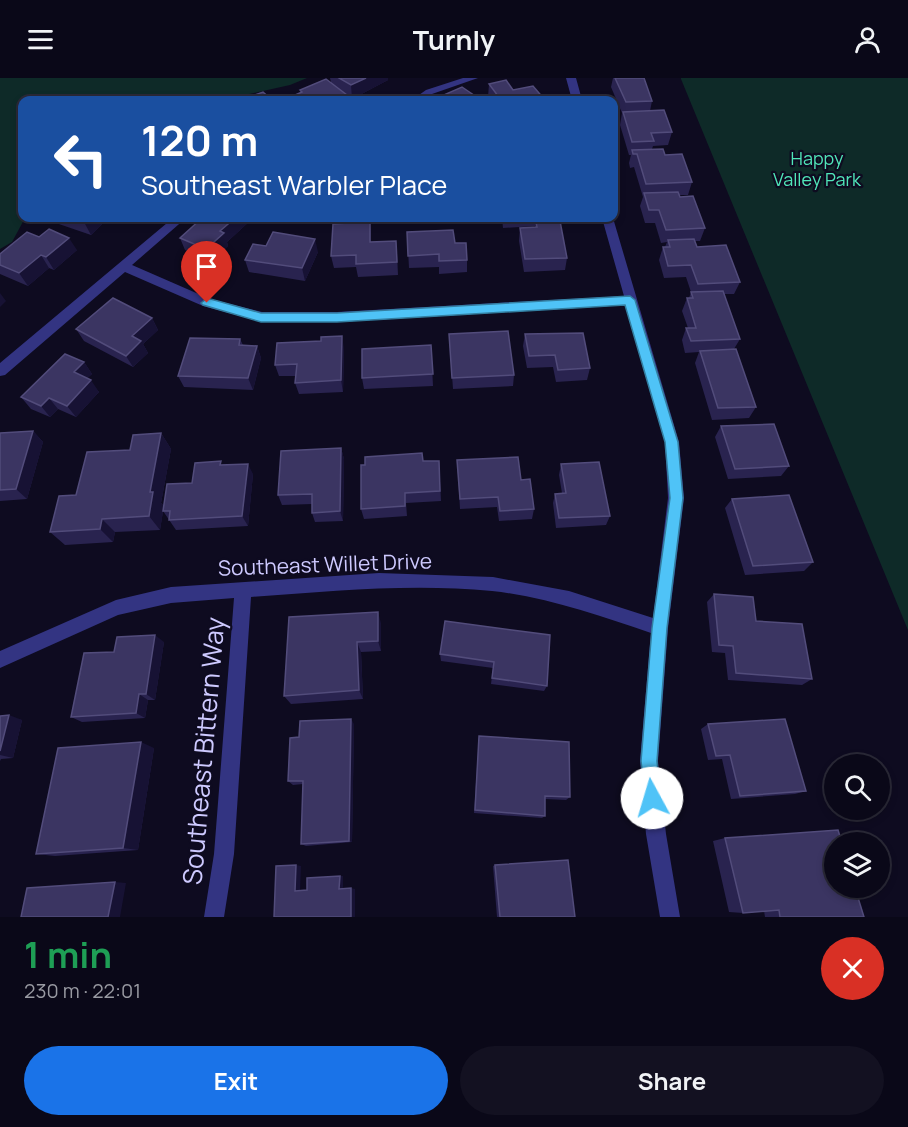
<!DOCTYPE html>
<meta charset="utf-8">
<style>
:root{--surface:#0a0818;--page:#131121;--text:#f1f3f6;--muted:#999aa2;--line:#2a2937;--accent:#1a73e8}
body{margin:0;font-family:Manrope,sans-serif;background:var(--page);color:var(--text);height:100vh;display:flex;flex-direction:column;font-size:22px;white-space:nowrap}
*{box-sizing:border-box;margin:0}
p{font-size:20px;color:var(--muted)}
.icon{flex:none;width:33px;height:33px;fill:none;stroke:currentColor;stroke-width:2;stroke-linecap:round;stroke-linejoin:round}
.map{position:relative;height:839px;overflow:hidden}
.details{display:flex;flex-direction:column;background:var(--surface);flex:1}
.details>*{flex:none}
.guide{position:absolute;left:18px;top:18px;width:600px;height:126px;border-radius:12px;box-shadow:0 3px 9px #0003,0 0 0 2px var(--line);background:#1a4fa0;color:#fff;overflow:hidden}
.buttons{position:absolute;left:824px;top:676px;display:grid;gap:12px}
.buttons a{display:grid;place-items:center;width:66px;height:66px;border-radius:50%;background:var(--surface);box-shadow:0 3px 9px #0003,0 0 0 2px var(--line);font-size:30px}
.pin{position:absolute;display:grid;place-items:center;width:51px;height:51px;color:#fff;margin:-62px -26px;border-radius:50% 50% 50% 0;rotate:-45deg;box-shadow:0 0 6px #0007}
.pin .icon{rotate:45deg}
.me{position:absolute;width:66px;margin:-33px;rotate:354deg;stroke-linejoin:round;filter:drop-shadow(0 0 4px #0008)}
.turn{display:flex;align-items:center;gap:21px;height:126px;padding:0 24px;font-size:27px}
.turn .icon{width:78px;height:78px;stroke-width:2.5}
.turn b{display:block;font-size:42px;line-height:51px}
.round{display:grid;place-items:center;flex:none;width:63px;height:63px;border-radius:32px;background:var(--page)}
.head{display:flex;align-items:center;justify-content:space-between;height:102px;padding:0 24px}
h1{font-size:36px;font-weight:700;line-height:45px;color:#1e9e55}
.primary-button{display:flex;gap:12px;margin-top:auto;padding:12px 24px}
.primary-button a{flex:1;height:69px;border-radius:36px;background:var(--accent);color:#fff;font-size:24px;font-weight:700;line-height:69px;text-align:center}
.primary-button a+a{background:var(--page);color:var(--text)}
header{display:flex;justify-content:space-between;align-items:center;height:78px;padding:0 24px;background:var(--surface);font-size:27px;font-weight:700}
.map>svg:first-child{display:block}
</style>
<header><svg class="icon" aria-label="menu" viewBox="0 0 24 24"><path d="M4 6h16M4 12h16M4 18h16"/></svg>Turnly<svg class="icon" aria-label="person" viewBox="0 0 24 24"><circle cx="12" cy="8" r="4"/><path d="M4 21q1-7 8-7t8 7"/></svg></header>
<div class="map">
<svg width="908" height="839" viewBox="0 0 908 839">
<rect width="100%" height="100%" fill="#0e0b20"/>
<path fill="#0e2a28" d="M 0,0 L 307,0 L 290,7 L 222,22 L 22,22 L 22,140 L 25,140 L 12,164 L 0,171 Z
M 681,0 L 908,0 L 908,552 L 681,1 Z"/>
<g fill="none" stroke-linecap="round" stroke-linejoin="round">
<path fill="#333482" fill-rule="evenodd" d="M 463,0 L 478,0 L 432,16 L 423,22 L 412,22 L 426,12 Z
M 566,0 L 576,0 L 582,22 L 572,22 Z
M 173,140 L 186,140 L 132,187 L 210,221 L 262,234 L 337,234 L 624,218 L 602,140 L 613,140 L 679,364 L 684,420 L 668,550 L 658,683 L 666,756 L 680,839 L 660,839 L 646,756 L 640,683 L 651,555 C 600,538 547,519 492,513 C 412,505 331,513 251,519 L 234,776 L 224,839 L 204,839 L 214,776 L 234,520 L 171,525 L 118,537 L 0,590 L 0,573 L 116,522 L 171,509 L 379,495 L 493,499 L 569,513 L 653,540 L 668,420 L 665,364 L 626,227 L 337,244 L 262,244 L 203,228 L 125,194 L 5,297 L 0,298 L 0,285 Z"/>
</g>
<path fill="#29234f" d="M 330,0 L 388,0 L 388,2 L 352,21 L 345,16 L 347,22 L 286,22 L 286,21 L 300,15 L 300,12 L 331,4 Z
M 613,0 L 644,0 L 652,23 L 650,33 L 672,54 L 668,67 L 653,68 L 652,71 L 665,77 L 692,104 L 688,117 L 679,117 L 705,150 L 700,163 L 695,163 L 697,169 L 740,204 L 734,216 L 724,216 L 740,261 L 734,271 L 756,329 L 749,340 L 712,342 L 695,285 L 699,274 L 685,275 L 682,262 L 686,250 L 688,250 L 682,233 L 687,220 L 689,220 L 691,214 L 686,199 L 664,200 L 659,182 L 663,169 L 665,169 L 667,164 L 661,165 L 655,145 L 645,145 L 640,128 L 643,119 L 634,89 L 630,90 L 629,85 L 631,77 L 629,77 L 620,47 L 622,35 L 611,9 Z
M 489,6 L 513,12 L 545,22 L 491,22 L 488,19 Z
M 50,140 L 122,140 L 116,145 L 106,142 L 91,157 L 53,144 Z
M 202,140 L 250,140 L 251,142 L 227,164 L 228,168 L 211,184 L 185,172 L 180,160 Z
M 370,140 L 371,164 L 397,175 L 398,197 L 358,199 L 356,189 L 334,190 L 331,178 L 348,145 Z
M 502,140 L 553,140 L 552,144 L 567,180 L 565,192 L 524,194 L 519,163 L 520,150 L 535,149 L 535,148 L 503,150 Z
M 407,154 L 455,165 L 467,182 L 467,194 L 439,196 L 439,189 L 409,190 Z
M 266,168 L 318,174 L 305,203 L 249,194 L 245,182 Z
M 77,172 L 54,192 L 49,190 L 28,208 L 0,196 L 0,176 Z
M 152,240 L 158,252 L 143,266 L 148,275 L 133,289 L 84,263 L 76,251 Z
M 449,256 L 514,297 L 513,308 L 453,311 Z
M 525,256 L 590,290 L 587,302 L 556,304 L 553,289 L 527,290 L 523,268 Z
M 240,261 L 243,267 L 257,268 L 261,280 L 253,312 L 184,309 L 178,298 Z
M 431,267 L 433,308 L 364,311 L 362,300 Z
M 344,270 L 343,314 L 299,316 L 295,305 L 296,298 L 279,298 L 275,287 Z
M 84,284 L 92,296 L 87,300 L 99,314 L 76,339 L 58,331 L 50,339 L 31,331 L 21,319 Z
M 721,348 L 789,388 L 781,398 L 728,401 L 715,359 Z
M 33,353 L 43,364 L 27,421 L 0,423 L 0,355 Z
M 161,355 L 171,371 L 161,425 L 164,428 L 192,405 L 223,387 L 253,396 L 248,448 L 176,452 L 163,433 L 160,452 L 115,454 L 113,464 L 65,467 L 50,454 L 76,417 Z
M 341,370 L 344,381 L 343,443 L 315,444 L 312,435 L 312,426 L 282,427 L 278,417 Z
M 457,382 L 521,402 L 534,431 L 532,441 L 499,443 L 497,429 L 460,431 Z
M 423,383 L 439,383 L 441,423 L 406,425 L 407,438 L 364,441 L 361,431 Z
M 561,386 L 610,438 L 606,447 L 556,450 L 553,425 L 555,416 L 562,415 L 559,397 Z
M 732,421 L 813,484 L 804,493 L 745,497 L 725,430 Z
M 714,516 L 756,543 L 812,601 L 802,607 L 728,602 L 725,575 L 712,574 L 707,524 Z
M 445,543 L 547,608 L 544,613 L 491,606 L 493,590 L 441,583 L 440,576 Z
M 381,545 L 381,573 L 361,574 L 363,621 L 291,626 L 284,618 Z
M 164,564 L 155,622 L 148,622 L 145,640 L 82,644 L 71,639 L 114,574 Z
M 0,638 L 22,642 L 13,680 L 1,681 L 0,683 Z
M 354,646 L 352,764 L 306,768 L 301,766 L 303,706 L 293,707 L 288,703 L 299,659 Z
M 708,646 L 806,713 L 795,716 L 731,721 L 722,681 L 708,682 L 701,651 Z
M 479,658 L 570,719 L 566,722 L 545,721 L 545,738 L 542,740 L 474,735 Z
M 154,670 L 138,772 L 55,778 L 36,776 Z
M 725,760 L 864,839 L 765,839 L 764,833 L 743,835 L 729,834 L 713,763 Z
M 495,787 L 575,839 L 497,839 L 493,788 Z"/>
<path fill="#171234" d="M 366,0 L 388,0 L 388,2 L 352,21 L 351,7 Z
M 347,17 L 347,22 L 334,22 Z
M 89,140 L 105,140 L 106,142 L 91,157 L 84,144 Z
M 113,140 L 122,140 L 116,145 Z
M 235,140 L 250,140 L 251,142 L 227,164 L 228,168 L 211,184 L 206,171 L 220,153 Z
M 370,140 L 371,149 L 371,177 L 370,164 Z
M 69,160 L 77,172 L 54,192 L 46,179 Z
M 315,161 L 318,174 L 305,203 L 302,190 Z
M 41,177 L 49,190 L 28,208 L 19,195 Z
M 0,215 L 6,223 L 0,229 Z
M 152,240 L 158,252 L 143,266 L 148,275 L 133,289 L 126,278 L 132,258 Z
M 342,258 L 344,270 L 343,314 L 341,302 Z
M 257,268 L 261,280 L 253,312 L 248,300 Z
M 84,284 L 92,296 L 82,306 L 74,294 Z
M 91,302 L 99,314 L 76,339 L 67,328 Z
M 49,320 L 58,331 L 50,339 L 41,328 Z
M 33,353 L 43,364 L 27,421 L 16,411 Z
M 161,355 L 171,371 L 161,425 L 164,428 L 160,452 L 149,438 L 150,414 Z
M 341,370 L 344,381 L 343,443 L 340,433 Z
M 248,386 L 253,396 L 248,448 L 242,438 Z
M 102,441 L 115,454 L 113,464 L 100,451 Z
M 378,534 L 381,545 L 381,573 L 378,563 Z
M 155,557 L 164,564 L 155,622 L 146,616 Z
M 357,564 L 361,574 L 363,621 L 359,612 Z
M 139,616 L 148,622 L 145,640 L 136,635 Z
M 9,637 L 22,642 L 13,680 L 0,677 L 0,673 Z
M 351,641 L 354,646 L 352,764 L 349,763 Z
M 141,664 L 154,670 L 138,772 L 123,770 Z
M 296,787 L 301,788 L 300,813 L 295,813 Z
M 340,798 L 343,798 L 343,812 L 339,811 Z
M 115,804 L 126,805 L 120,839 L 108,839 Z
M 351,810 L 355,811 L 355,839 L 351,839 Z"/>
<path fill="#3b3562" stroke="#524c7b" stroke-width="1.5" d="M 339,0 L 366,0 L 351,7 Z
M 615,0 L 644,0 L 652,23 L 626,24 Z
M 326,1 L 347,17 L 334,22 L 287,22 L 286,21 L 302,14 L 300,12 Z
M 506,2 L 513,12 L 533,8 L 545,22 L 501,22 L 489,6 Z
M 462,9 L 481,22 L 444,22 L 439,19 Z
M 263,14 L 272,22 L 241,22 Z
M 664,32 L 672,54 L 651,55 L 654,63 L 632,64 L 623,34 Z
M 663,71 L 665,77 L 682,76 L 692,104 L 646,106 L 637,76 L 633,76 L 632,72 Z
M 678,114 L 680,119 L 693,118 L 705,150 L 666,152 L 659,132 L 649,132 L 644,115 Z
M 70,140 L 89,140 L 84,144 Z
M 202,140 L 235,140 L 220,153 L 224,155 L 206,171 L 180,160 Z
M 348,140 L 370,140 L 370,164 L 396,163 L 397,184 L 356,186 L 356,177 L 331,178 L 333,146 L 348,145 Z
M 560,143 L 567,180 L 525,181 L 520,150 L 537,149 L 536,144 Z
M 49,151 L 69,160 L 46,179 L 41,177 L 19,195 L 0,187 L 0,176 L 27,154 L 39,159 Z
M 453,152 L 455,165 L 466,165 L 467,182 L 439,183 L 439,176 L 408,178 L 407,154 Z
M 273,154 L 315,161 L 302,190 L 245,182 L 253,166 L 266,168 Z
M 694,161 L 697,169 L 726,167 L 740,204 L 698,206 L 691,187 L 668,188 L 663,169 L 670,169 L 668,162 Z
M 723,213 L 740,261 L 691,263 L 686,250 L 696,250 L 687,220 L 693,220 L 691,214 Z
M 113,220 L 152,240 L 132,258 L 141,263 L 126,278 L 76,251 Z
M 508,253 L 514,297 L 452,300 L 449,256 Z
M 583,255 L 590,290 L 558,292 L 555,277 L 529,278 L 525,256 Z
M 342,258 L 341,302 L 295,305 L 297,286 L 275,287 L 277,265 L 321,263 L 321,259 Z
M 190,260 L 240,261 L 239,267 L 257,268 L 248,300 L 178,298 Z
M 431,267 L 433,296 L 362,300 L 362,271 Z
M 736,271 L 756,329 L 718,330 L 700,273 Z
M 65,276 L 84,284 L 74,294 L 91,302 L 67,328 L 49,320 L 41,328 L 21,319 Z
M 774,346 L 789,388 L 735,391 L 721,348 Z
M 33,353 L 16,411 L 0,412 L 0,355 Z
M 161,355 L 150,414 L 153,414 L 149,438 L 102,441 L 100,451 L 50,454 L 59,418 L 76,417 L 87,374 L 130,372 L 133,357 Z
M 341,370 L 340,433 L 312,435 L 312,416 L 278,417 L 281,373 Z
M 422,375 L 423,383 L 439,383 L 440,413 L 405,415 L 405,428 L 361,431 L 361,387 L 365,387 L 365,379 Z
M 518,379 L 521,402 L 530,401 L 534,431 L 500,433 L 498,419 L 460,421 L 457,382 Z
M 221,383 L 220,387 L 248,386 L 242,438 L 169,442 L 170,433 L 163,433 L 167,406 L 192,405 L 195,385 Z
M 599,384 L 610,438 L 559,440 L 555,416 L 566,415 L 561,386 Z
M 789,417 L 813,484 L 753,488 L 732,421 Z
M 714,516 L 753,519 L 756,543 L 802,546 L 812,601 L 736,595 L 733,568 L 719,567 Z
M 378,534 L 378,563 L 357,564 L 359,612 L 284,618 L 289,539 Z
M 445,543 L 550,557 L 547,608 L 492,600 L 494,584 L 440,576 Z
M 155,557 L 146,616 L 139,616 L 136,635 L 71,639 L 84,575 L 114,574 L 117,559 Z
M 9,637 L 0,673 L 0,638 Z
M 351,641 L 349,763 L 301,766 L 303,703 L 288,703 L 290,660 L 299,659 L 300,643 Z
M 785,641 L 806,713 L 740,718 L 730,677 L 716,678 L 708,646 Z
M 479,658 L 569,664 L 570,719 L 545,718 L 545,738 L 475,732 Z
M 141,664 L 123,770 L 36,776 L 58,670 Z
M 838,752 L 842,765 L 834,765 L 834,810 L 855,810 L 864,839 L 780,839 L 779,832 L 743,835 L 725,760 Z
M 568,782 L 575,839 L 500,839 L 495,787 Z
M 296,787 L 295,813 L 307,812 L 307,800 L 340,798 L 339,811 L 351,810 L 351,839 L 274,839 L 276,788 Z
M 115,804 L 108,839 L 21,839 L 27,810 Z"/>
<path fill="#4fc3f7" stroke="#337fa1" stroke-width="1.5" d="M 630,218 L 635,222 L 678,364 L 683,420 L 667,550 L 657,683 L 661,720 L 659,726 L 652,728 L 646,726 L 641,683 L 652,550 L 670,420 L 665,364 L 625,227 L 337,244 L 261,244 L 203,227 L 201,225 L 207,220 L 261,235 L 337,235 Z"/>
<g text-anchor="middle" stroke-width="4.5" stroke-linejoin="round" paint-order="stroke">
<g font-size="18" fill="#50e6b9" stroke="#0e0b20">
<text x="817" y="87">Happy<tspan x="817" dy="21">Valley Park</tspan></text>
</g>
<g font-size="21" fill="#cecaff" stroke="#0e0b20">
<text transform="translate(325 487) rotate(-2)" y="7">Southeast Willet Drive</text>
</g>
<g font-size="26" fill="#cecaff" stroke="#0e0b20">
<text transform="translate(204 673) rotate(-85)" y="9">Southeast Bittern Way</text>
</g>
</g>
</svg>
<div class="buttons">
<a><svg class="icon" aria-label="search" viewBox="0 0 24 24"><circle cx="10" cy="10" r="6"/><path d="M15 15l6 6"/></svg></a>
<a><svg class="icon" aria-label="layers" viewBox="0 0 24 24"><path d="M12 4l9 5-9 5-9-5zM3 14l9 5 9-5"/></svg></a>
</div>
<div class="pin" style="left:207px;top:225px;background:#d93025"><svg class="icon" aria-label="arrive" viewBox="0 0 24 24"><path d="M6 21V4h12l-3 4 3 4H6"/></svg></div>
<svg class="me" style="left:652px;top:720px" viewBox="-20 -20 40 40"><circle r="19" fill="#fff"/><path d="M0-13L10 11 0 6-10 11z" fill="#4fc3f7"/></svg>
<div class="guide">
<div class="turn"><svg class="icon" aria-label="left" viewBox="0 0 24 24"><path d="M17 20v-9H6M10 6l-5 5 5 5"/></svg><div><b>120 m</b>Southeast Warbler Place</div></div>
</div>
</div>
<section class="details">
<div class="head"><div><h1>1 min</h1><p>230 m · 22:01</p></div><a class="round" style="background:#d93025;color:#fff"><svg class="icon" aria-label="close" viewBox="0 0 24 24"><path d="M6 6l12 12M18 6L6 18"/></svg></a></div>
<div class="primary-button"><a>Exit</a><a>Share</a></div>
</section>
